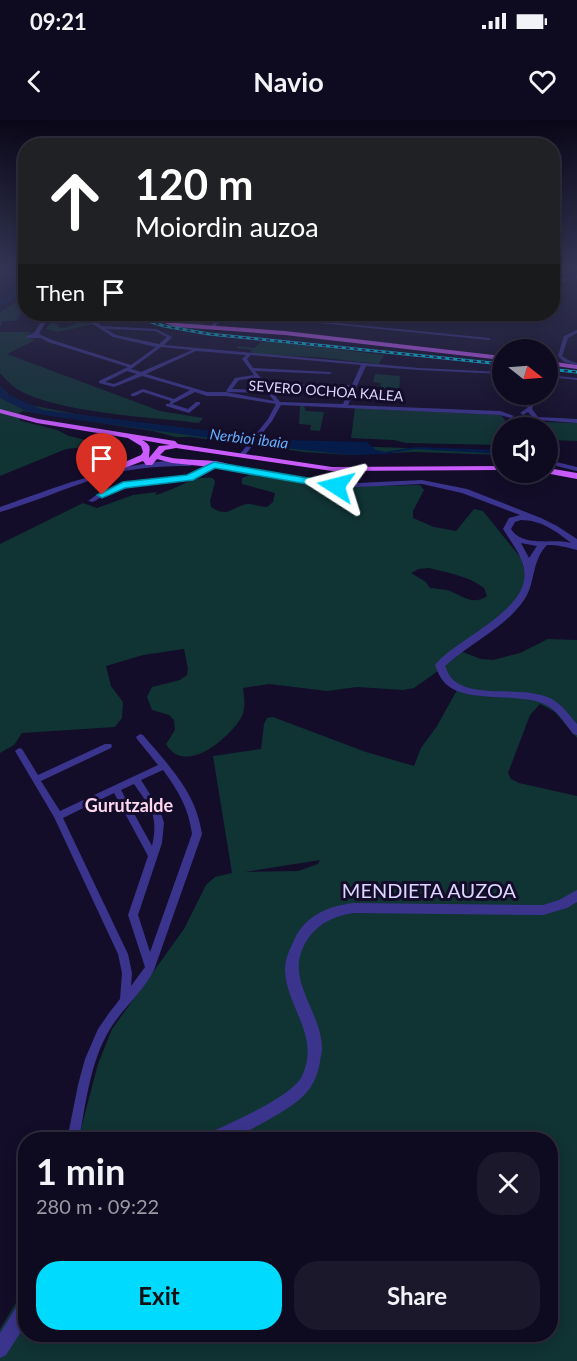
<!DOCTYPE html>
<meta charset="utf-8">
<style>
:root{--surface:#0e0a1f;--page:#1c182c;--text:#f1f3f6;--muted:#9b9aa4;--line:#2e2b3d;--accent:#01daff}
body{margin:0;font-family:Lato,sans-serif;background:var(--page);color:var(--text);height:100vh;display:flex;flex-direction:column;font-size:22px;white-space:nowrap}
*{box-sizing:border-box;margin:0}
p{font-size:20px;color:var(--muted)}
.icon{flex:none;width:33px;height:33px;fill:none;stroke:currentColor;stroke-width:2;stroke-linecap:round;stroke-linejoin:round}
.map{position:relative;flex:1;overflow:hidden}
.sheet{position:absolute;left:18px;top:1012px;width:540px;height:210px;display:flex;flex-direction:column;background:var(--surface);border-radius:24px;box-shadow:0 3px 15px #0003,0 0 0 2px var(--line)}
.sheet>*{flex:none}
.top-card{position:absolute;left:18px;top:18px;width:542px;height:183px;border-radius:24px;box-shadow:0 3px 15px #0003,0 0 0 2px var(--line);background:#202124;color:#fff;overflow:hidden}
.needle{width:39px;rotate:107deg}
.buttons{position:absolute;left:492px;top:219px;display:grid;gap:12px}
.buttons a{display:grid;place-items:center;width:66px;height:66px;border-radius:50%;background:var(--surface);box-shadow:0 3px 15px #0003,0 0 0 2px var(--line);font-size:30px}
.pin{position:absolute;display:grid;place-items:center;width:51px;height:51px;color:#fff;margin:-62px -26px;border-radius:50% 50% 50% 0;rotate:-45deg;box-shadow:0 0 6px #0007}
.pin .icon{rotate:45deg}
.me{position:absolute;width:66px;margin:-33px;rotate:279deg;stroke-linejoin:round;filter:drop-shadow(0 0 4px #0008)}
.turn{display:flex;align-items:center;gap:21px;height:126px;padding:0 18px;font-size:27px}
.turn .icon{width:78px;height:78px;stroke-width:2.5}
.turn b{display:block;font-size:42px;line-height:51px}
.then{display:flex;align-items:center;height:57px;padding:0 18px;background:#0003;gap:12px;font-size:22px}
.round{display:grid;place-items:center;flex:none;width:63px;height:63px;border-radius:24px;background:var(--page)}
.head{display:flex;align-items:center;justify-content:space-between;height:102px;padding:0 18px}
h1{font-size:36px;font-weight:700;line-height:45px}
.action{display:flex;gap:12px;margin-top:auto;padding:12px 18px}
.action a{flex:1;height:69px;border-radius:24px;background:var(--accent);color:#111;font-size:24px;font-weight:700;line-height:69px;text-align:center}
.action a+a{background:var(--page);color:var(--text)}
.status{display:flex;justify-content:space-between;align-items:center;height:42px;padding:0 30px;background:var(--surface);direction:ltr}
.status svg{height:16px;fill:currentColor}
header{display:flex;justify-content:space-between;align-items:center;height:78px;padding:0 18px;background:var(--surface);font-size:27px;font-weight:700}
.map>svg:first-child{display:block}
</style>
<div class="status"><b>09:21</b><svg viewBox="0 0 49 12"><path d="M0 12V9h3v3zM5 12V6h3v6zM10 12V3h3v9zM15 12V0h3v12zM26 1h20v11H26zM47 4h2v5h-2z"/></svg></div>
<header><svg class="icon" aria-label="back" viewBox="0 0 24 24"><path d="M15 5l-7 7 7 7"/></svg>Navio<svg class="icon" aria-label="heart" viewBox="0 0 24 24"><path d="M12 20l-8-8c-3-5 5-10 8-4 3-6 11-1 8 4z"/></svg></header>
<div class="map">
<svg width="577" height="1241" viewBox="0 0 577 1241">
<rect width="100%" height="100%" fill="#130d29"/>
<path fill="#103334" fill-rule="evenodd" d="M 25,176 L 25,188 L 16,201 L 3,201 L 0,207 L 0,192 Z
M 56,194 L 67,195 L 54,203 L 59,205 L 57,207 L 64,208 L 76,204 L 74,203 L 87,199 L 94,204 L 58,212 L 46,209 Z
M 148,194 L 218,194 C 208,206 203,205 188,204 L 195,200 L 186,197 L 177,201 Z
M 0,212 L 31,212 L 27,218 L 35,220 L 7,234 L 160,291 L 203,298 L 199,303 C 152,297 56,293 17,269 C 11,265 5,258 0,253 Z
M 270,221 L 384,235 L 379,244 L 316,237 L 250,234 L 252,230 L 237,228 L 238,226 L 254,228 L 261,222 Z
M 375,254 L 400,256 L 399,276 L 379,275 L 381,263 L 373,262 Z
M 0,266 L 16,282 L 105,300 L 283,324 L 502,331 L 502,335 L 415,332 L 350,335 L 304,332 L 191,317 L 175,317 L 153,311 L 23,291 L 16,295 L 21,301 L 57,310 L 69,316 L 94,322 L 97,326 L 66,329 L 0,356 Z
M 300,286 L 304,286 L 306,291 L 324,292 L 320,311 L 310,310 L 311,305 L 299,304 Z
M 355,288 L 501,295 L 510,307 L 502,308 L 502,325 L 406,323 L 394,320 L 351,318 Z
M 546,302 L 577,303 L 577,321 L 551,320 Z
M 250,355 L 329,367 L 420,365 L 424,370 L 413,391 L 413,398 L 434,407 L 456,411 L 474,389 L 483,391 L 521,438 L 526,460 L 514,485 L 460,531 L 481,539 L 493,540 L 520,533 L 548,519 L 577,520 L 577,618 L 555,592 L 540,584 L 530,595 L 508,653 L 511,659 L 519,663 L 577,676 L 577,1241 L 0,1241 L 0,1209 L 25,1168 L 26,1215 L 550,1215 L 550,1020 L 78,1020 L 98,944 L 112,909 L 184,809 L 206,765 L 215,757 L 232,753 L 213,636 L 261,629 L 264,604 L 267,598 L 273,597 L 366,632 L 414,646 L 421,628 L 437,606 L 457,570 L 438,551 L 414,568 L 403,570 L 357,567 L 327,571 L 269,564 L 243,568 C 244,577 246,586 242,596 C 231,617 185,657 166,624 L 175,610 L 174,600 L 169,595 L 152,590 L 147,577 L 152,567 L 180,560 L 187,555 L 188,549 L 184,529 L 143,535 L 106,546 L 111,566 L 123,582 L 122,598 L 115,607 L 22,613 L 14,625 L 0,633 L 0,424 L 83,383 L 97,388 L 133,375 L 157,372 L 155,375 C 174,371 194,354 213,358 L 215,362 L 210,381 L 211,387 C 227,397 229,390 243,385 C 249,382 260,387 267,387 L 273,382 L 275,373 L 242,364 L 242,358 ZM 429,448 C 448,453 469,456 484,468 L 487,476 C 473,486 463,476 450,471 C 444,469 437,469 430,468 L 426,462 L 411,453 L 419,449 ZM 320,740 L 318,744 L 298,751 L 245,752 Z"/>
<path fill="#051b4a" d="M 0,266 L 7,274 L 43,290 L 251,316 L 246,323 L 50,296 L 26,291 L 0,278 Z
M 262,317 L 287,320 L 367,322 L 376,330 L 385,332 L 416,327 L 502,330 L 502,334 L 415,329 L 385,334 L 351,335 L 255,325 Z"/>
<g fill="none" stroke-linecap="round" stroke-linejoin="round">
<path fill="#051b4a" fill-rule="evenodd" d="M 26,157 C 26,173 14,180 0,185 L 0,180 L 14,171 Z"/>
<path stroke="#312b49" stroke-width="4.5" stroke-dasharray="4.5 2" stroke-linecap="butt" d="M 548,250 L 550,245"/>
<path fill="#3b348d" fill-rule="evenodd" d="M 46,194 L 50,194 L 39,214 L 52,220 L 131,245 L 156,227 L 113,217 L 83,198 L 71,195 L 71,194 L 87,196 L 102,206 L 156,209 L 172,217 L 164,225 L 419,248 L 502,252 L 502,254 L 419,250 L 366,246 L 348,285 L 500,291 L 514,296 L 511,298 L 500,295 L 281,285 L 272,301 L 245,335 L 243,336 L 240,334 L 268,299 L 276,284 L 226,276 L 207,276 L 195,272 L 172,284 L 188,289 L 196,282 L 200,282 L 200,284 L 189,293 L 166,286 L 166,284 L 169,284 L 171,281 L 143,272 L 135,276 L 131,276 L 131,274 L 143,269 L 174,279 L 190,270 L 142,256 L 114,267 L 99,263 L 99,261 L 128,247 L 48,222 L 41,218 L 27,218 L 27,216 L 34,213 ZM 106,209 L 155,211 L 167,217 L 159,224 L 116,215 ZM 161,227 L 192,230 L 141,252 L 131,249 ZM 196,231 L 246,235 L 242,239 L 254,255 L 235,258 L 226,271 L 228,272 L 268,273 L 274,281 L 226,272 L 207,272 L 146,254 ZM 251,235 L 361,245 L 352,265 L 266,264 L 255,251 L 330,254 L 332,253 L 330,252 L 253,248 L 247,239 ZM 127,251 L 137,254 L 114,264 L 105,262 ZM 256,258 L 266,270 L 232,269 L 239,260 ZM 268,267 L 351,267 L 343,284 L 280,282 Z
M 236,194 L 246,194 L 489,218 L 491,219 L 489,220 L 238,195 Z
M 483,194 L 497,194 C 494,196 486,196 483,194 Z
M 577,210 L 577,213 L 568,218 L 562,236 L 568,240 L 577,243 L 577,245 L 564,242 L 558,236 L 564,216 Z
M 548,255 L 577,258 L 577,260 L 548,257 Z
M 533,274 L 538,274 L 532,289 L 538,297 L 577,299 L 577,303 L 539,300 L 538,305 L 524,308 L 512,304 L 511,303 L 514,301 L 524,304 L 534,303 L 534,299 L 528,292 L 523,295 L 520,293 L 527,288 Z
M 548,340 L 577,347 L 577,351 L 548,344 Z
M 212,344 L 217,345 C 190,367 154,359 122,367 C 112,370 102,377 93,382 L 88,381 C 124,353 153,366 191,354 C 199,352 205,348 212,344 Z
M 140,614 L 143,615 C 169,646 196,672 202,714 L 154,850 C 143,872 123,888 110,909 C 90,942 86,983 79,1020 L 67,1020 L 78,965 L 85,939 L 98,909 L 109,893 L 120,879 L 122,853 L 118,834 L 54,697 L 15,631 L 19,628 L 22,629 L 38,655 L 105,624 L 111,624 L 112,626 L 111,628 L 41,661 L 60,691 L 158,645 L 137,619 L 136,617 ZM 163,650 C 178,670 189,689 192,714 L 150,832 L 138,795 L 162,723 L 164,703 L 160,690 L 141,660 ZM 134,664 C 150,688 159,694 152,726 L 121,670 ZM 114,673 L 148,736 L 128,795 L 145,847 L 131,866 L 132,853 L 128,834 L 63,698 Z"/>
<path fill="#3b348d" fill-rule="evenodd" d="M 577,156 L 577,158 L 552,165 L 552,161 Z
M 219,194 L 224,194 L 214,208 L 210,208 Z
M 165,341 L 190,342 L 194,344 L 190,346 C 165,346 140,347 115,353 C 76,363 39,381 0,392 L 0,387 C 54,368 107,347 165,341 Z
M 218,344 L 336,364 L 422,360 L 467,369 L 541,398 L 557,406 L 577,419 L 577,430 C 566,427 558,425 547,425 C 531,441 536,463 524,480 C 505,508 470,523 445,546 C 448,553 451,560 459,564 C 483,577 522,566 550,578 C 561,583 569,595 577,604 L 577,615 L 573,614 C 565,603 556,589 544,584 C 516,571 458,586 441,558 C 438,554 437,549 435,545 C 457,518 531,490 524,450 C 522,435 511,422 503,409 L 509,398 L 520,395 L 462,373 L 422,364 L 336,368 L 221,348 L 217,346 ZM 521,400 C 541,400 556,411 571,423 C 552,418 523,428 511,409 L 515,402 ZM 521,423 L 537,426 L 529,438 Z
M 577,770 L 577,782 L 567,788 L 543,795 L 353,793 C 335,796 321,802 310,816 C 279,857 322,888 322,929 C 322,933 320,938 320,942 C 315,971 299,982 275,996 C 264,1002 238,1018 226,1020 C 219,1021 211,1020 203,1020 L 206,1015 C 229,1003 291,978 302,956 C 321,916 286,887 285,850 C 285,837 291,827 296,816 C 308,794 330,786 353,783 L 543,785 L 559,780 Z
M 26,1179 L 26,1204 L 6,1235 L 0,1238 L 0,1213 L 20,1181 Z"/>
<path fill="#ca5cff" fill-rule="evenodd" d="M 138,194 L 146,194 L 177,203 L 285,211 L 502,236 L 502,240 L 285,215 L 176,207 Z
M 548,241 L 577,245 L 577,249 L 548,245 Z
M 0,289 L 38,299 L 175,321 L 178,324 L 332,347 L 502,346 L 502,350 L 332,351 L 176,328 L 165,330 L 160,335 C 182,343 216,336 234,347 L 230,349 L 172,343 L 157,339 L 152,345 L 146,345 L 143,341 L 114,352 L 111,352 L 111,348 L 141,335 L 143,332 L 141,326 L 128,318 L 37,303 L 0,293 ZM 142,320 L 170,325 L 159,326 L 149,338 C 149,329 153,326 142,320 Z
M 548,348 L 577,353 L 577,359 L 545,353 L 548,352 Z"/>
<g stroke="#01daff" stroke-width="3">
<path id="rail" d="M 125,194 L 164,206 L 209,214 L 502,244
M 548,249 L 577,252"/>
</g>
<use href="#rail" stroke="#130d29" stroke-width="1.5" stroke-dasharray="4" stroke-linecap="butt"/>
</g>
<linearGradient id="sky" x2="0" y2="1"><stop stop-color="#0a0717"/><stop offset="0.46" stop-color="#333554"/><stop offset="1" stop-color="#333554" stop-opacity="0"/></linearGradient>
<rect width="577" height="324" fill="url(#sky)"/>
<path fill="#01daff" stroke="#018ea6" stroke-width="1.5" d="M 214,342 L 336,363 L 340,366 L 336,369 L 215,348 L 193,360 L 125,368 L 102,378 L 97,375 L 123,362 L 187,355 Z"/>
<g text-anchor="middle" stroke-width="6" stroke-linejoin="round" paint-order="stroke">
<g font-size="14" fill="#dcd5ff" stroke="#130d29">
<text transform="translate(326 271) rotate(4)" y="5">SEVERO OCHOA KALEA</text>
</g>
<g font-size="15" font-style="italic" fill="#63b0ff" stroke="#130d29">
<text transform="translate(249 319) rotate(7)" y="5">Nerbioi ibaia</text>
</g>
<g font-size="18" font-weight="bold" fill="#ffd7ef" stroke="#130d29">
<text x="129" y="692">Gurutzalde</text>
</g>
<g font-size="20" fill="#dcd5ff" stroke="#130d29">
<text x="429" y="778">MENDIETA AUZOA</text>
</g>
</g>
</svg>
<div class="buttons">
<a><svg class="needle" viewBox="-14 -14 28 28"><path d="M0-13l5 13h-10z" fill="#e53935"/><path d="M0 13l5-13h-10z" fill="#9b9aa4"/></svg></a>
<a><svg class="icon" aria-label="sound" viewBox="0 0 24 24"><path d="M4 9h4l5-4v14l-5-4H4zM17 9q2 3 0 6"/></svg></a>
</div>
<div class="pin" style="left:102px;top:375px;background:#d93025"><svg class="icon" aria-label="arrive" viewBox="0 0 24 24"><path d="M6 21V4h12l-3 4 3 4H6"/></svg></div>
<svg class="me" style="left:336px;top:366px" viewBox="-20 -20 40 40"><path d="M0-17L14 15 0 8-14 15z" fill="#01daff" stroke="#fff" stroke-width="4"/></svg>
<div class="top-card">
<div class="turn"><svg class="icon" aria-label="ahead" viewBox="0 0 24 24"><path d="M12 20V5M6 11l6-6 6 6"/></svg><div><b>120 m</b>Moiordin auzoa</div></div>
<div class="then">Then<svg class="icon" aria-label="arrive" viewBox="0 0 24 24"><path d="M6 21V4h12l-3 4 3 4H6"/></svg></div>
</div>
<section class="sheet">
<div class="head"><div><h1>1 min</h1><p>280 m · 09:22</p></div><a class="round"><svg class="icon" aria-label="close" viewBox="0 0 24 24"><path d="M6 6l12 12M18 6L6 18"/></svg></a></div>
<div class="action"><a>Exit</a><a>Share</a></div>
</section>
</div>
